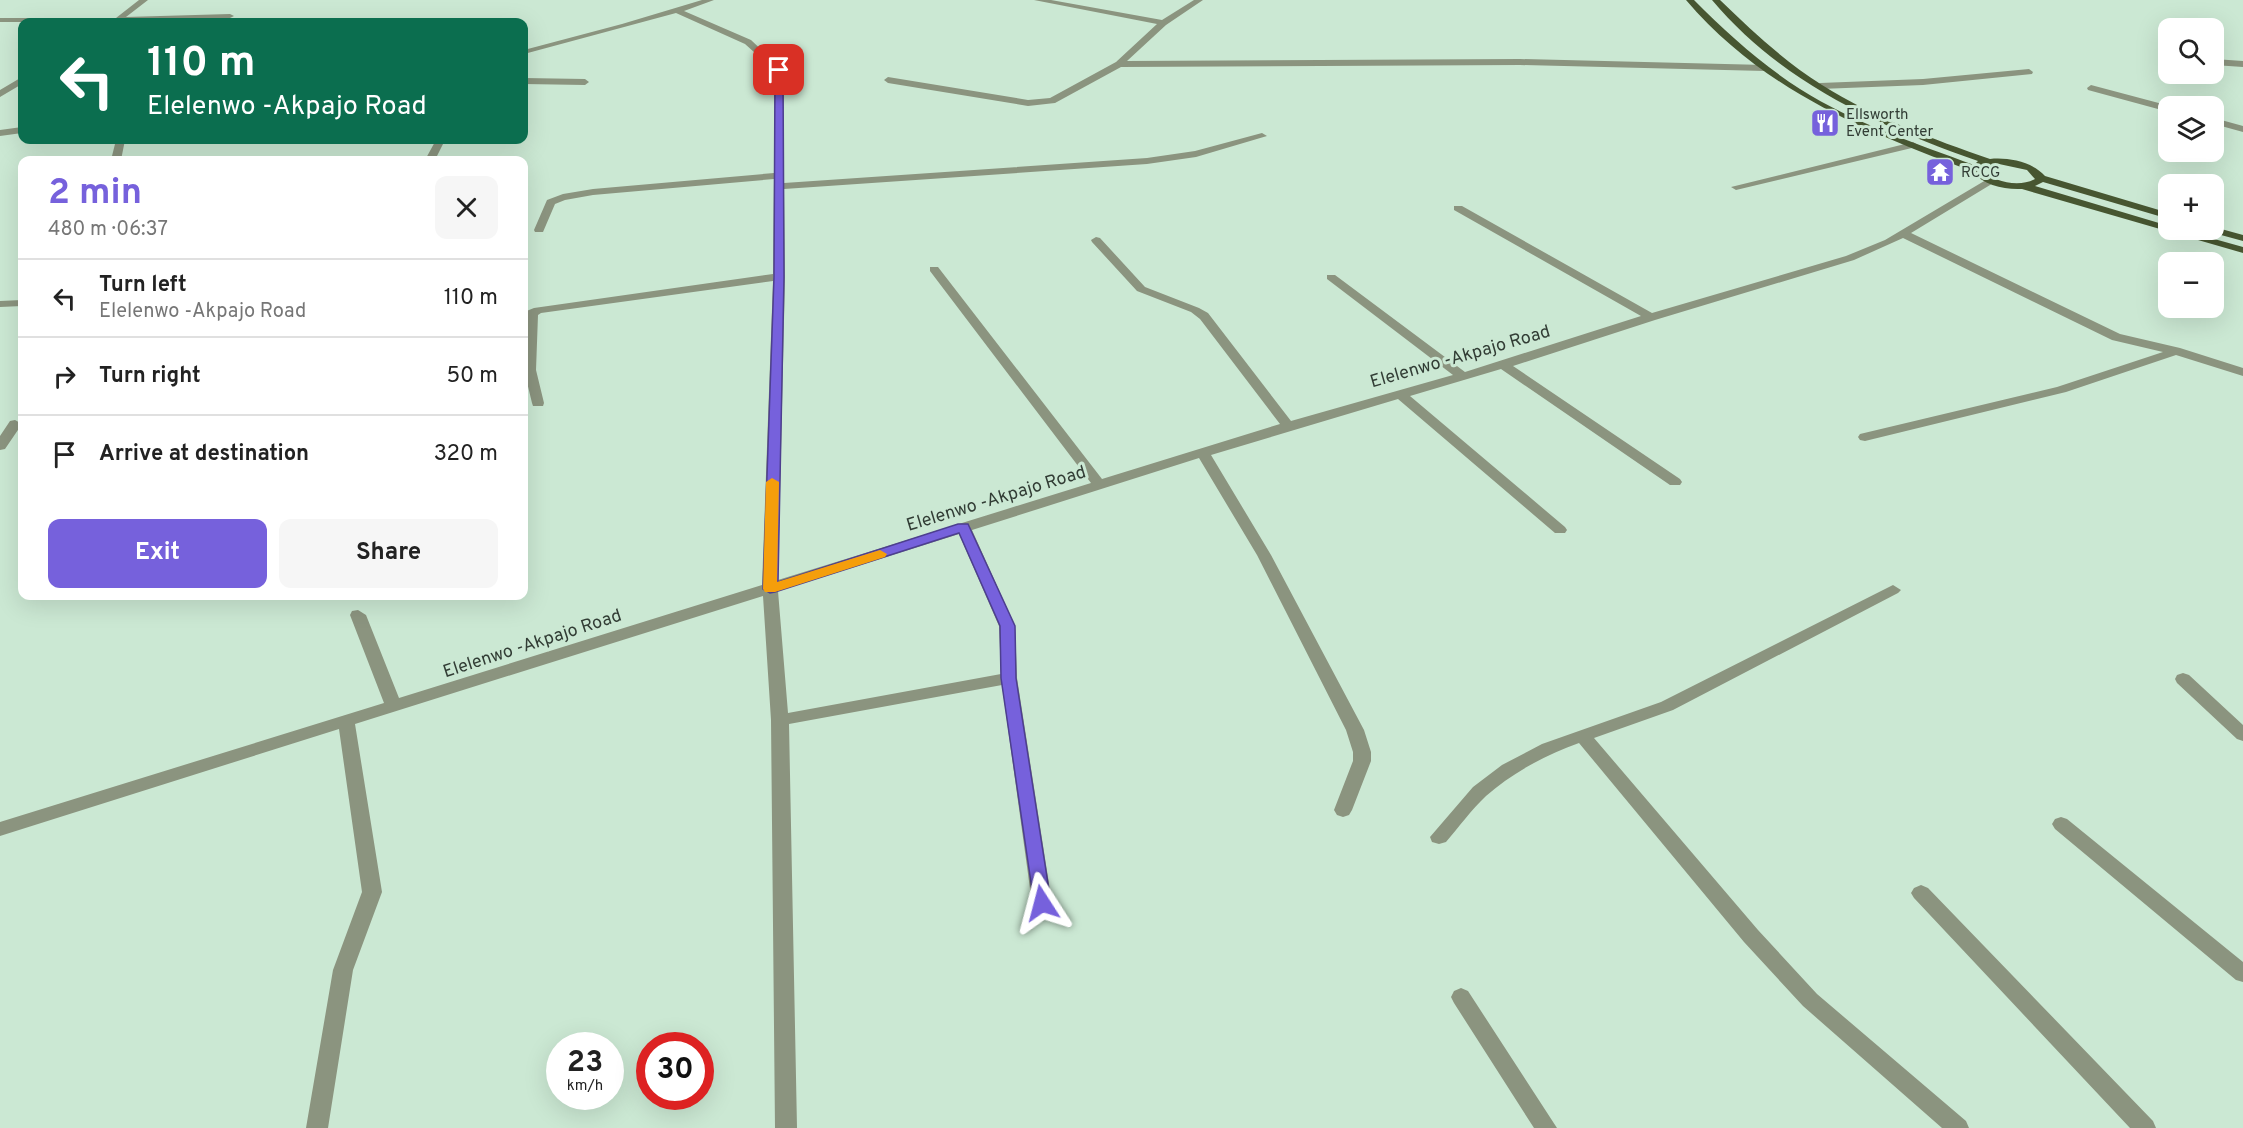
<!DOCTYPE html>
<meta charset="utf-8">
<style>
:root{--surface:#fff;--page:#f6f6f6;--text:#222;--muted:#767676;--line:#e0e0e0;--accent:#7661dc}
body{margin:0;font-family:Overpass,sans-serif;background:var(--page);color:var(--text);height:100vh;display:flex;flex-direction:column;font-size:22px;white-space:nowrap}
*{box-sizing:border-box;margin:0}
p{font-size:20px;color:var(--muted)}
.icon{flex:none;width:33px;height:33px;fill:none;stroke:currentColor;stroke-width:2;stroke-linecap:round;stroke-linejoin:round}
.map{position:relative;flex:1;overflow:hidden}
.drawer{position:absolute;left:18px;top:156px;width:510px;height:444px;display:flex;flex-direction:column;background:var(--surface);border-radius:12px;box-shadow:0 6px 24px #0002}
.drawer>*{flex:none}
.top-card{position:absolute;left:18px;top:18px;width:510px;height:126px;border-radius:12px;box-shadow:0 6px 24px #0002;background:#0b6e4f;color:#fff;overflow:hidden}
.controls{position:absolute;left:2158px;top:18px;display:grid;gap:12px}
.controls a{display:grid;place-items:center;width:66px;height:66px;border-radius:12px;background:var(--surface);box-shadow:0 6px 24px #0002;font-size:30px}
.speed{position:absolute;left:546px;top:1032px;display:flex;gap:12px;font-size:30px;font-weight:700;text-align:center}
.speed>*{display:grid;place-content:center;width:78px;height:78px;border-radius:50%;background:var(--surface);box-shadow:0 6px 24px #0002;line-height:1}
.speed small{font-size:15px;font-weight:400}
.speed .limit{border:9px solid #d22;background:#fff;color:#111}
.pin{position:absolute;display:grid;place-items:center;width:51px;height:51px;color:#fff;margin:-26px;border-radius:12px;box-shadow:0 3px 9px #0006}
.me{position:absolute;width:66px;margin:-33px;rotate:351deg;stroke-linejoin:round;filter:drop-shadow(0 0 4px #0008)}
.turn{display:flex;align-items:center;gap:21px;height:126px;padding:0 30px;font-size:27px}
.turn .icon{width:78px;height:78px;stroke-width:2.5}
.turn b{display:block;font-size:42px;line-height:51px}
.round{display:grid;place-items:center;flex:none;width:63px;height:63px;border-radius:12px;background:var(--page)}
.head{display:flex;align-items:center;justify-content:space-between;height:102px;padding:0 30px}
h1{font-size:36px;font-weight:700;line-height:45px;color:var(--accent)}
.cta{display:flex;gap:12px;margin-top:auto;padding:12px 30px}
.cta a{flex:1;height:69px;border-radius:12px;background:var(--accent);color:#fff;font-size:24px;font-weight:700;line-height:69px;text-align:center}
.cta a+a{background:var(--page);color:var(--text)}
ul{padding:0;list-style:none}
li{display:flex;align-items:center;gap:18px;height:78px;padding:0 30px;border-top:2px solid var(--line)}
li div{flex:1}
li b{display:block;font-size:22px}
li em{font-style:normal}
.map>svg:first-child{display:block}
</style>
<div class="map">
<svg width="2243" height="1128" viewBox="0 0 2243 1128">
<rect width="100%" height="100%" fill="#cbe8d3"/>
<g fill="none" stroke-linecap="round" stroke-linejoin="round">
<path fill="#8b947f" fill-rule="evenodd" d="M 139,0 L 148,0 L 126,17 L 230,14 L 234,16 L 230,18 L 119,22 L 0,22 L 0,18 L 116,18 Z
M 702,0 L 714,0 L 684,11 L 751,40 L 783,70 L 784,183 L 1147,158 L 1195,151 L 1262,133 L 1267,136 L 1196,157 L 1147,164 L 784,189 L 785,277 L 778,580 L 1091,483 L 930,271 L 930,267 L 938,267 L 1102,479 L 1280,424 L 1200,319 L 1191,312 L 1137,291 L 1092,242 L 1091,240 L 1096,237 L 1100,238 L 1145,287 L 1199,308 L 1208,313 L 1291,421 L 1453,375 L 1327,279 L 1327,275 L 1335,275 L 1465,372 L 1641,316 L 1454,210 L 1454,206 L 1462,206 L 1652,313 L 1846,256 L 1885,240 L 1991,177 L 1995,178 L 1995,182 L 1911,233 L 2120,334 L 2180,348 L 2243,368 L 2243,376 L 2176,355 L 2066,392 L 1865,441 L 1860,440 L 1858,437 L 1860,434 L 2057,387 L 2163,352 L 2112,340 L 1903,238 L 1854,260 L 1655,320 L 1513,366 L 1680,479 L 1682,482 L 1680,485 L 1670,485 L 1501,369 L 1410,396 L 1565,527 L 1567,530 L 1565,533 L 1555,533 L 1398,399 L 1211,455 L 1271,555 L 1364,730 L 1371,752 L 1371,761 L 1352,810 L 1349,815 L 1343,817 L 1337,815 L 1334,810 L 1353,761 L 1353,752 L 1346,730 L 1257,555 L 1199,458 L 972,530 L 1015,626 L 1017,678 L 1052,903 L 1049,908 L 1042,911 L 1035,908 L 1032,903 L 1002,685 L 789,724 L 797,1128 L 775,1128 L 771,720 L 763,596 L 355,724 L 382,892 L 353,970 L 328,1128 L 306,1128 L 333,970 L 362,892 L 339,729 L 0,836 L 0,822 L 384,703 L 350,615 L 352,611 L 358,610 L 366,615 L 399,698 L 762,585 L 773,281 L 541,313 L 538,315 L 536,370 L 544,403 L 543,406 L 533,406 L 532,403 L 524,370 L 526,318 L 524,318 L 524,312 L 534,308 L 773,274 L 774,179 L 593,195 L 565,200 L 555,204 L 543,232 L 535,232 L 534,230 L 547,200 L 563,194 L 593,189 L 774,173 L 775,71 L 745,44 L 676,13 L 524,54 L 524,50 L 622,24 ZM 959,534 L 999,626 L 1001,674 L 788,713 L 778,591 Z
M 1034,0 L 1051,0 L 1162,20 L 1194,0 L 1203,0 L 1166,25 L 1127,61 L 1520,59 L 1765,65 L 1769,68 L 1765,71 L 1520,65 L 1121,67 L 1055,103 L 1028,106 L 888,83 L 884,80 L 888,77 L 1028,100 L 1050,98 L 1116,62 L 1157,24 Z
M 2166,55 L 2169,55 L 2169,61 L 2162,58 Z
M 2214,59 L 2243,61 L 2243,67 L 2214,65 Z
M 2029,69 L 2033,72 L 2032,74 L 1923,85 L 1820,89 L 1816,86 L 1820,83 L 1923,79 Z
M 22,77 L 22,84 L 0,97 L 0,90 Z
M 524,78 L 585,79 L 589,82 L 585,85 L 524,84 Z
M 2091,85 L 2170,106 L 2169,112 L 2088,90 L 2087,88 Z
M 2214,118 L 2243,126 L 2243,132 L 2214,124 Z
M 22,127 L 22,133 L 0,136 L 0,130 Z
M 116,140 L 125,140 L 121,160 L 111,160 Z
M 436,140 L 445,140 L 435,160 L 425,160 Z
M 1913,142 L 1918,145 L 1916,147 L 1736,190 L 1731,187 Z
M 22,300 L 22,306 L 0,307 L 0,301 Z
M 15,420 L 22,424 L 5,449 L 0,450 L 0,436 L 10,421 Z
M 1893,585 L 1901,590 L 1898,593 L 1673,710 L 1594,738 L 1758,930 L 1817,994 L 1966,1121 L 1969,1128 L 1942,1128 L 1803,1006 L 1744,942 L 1579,743 C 1546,755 1513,772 1486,796 C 1471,810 1459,827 1446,842 L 1439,844 L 1432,842 L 1430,837 L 1473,787 L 1502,765 L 1542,744 L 1661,702 Z
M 2183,673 L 2189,675 L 2243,725 L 2243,741 L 2237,739 L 2177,683 L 2175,679 L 2177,675 Z
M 2061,817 L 2067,819 L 2243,962 L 2243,982 L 2236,980 L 2055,829 L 2052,824 L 2055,819 Z
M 1921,885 L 1928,888 L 2153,1121 L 2156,1128 L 2130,1128 L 1914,898 L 1911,893 L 1914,888 Z
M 1461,988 L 1468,991 L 1557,1128 L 1534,1128 L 1454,1003 L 1451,997 L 1454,991 Z"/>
<path fill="#475631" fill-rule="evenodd" d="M 1686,0 L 1694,0 C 1727,33 1761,64 1800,89 C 1854,123 1915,143 1974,165 L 1978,161 C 1878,126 1782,83 1712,0 L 1720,0 C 1752,31 1784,61 1822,85 C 1874,118 1933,139 1990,159 C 2008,157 2033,162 2045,176 L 2169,213 L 2169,219 L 2043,182 L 2035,186 L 2169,226 L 2169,230 L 2182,230 L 2243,247 L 2243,253 L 2022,189 C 2004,190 1984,185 1971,171 C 1864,131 1763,90 1686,0 ZM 1999,164 L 2027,170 L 2035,179 C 2019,188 1993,182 1981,169 L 1985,166 Z
M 2214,227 L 2243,235 L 2243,241 L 2210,232 L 2209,230 L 2214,230 Z"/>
</g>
<path fill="#7661dc" stroke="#4d3f8f" stroke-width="1.5" d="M 779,68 L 783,70 L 784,277 L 778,582 L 958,524 L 968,524 L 1015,626 L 1016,678 L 1051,903 L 1049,908 L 1042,910 L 1036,908 L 1034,903 L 1001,678 L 1000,626 L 959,533 L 775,592 L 770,593 L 763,589 L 774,277 L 775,70 Z"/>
<path fill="#f59e0b" d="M 772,478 L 779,482 L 777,582 L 880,550 L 887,554 L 885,557 L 775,592 L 765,592 L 763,589 L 766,482 Z"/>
<defs>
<g id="restaurant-square" transform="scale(1.5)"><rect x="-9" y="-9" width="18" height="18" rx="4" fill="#7661dc" stroke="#cbe8d3"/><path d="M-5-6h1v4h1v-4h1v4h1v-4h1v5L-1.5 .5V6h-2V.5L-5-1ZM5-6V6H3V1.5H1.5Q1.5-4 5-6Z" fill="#fff"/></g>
<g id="temple-square" transform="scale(1.5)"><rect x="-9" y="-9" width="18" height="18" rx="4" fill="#7661dc" stroke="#cbe8d3"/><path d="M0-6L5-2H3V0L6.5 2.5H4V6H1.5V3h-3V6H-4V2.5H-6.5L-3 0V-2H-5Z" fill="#fff"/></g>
</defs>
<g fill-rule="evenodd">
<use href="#restaurant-square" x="1825" y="123"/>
<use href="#temple-square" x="1940" y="172"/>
</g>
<g text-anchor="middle" stroke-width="6" stroke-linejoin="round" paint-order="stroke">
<g font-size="15" fill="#323d35" stroke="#cbe8d3" text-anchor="start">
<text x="1846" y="119">Ellsworth<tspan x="1846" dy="17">Event Center</tspan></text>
<text x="1961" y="177">RCCG</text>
</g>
<g font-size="18" fill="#323d35" stroke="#cbe8d3">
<text transform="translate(1460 356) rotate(-16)" y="6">Elelenwo -Akpajo Road</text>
<text transform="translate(996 498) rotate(-17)" y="6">Elelenwo -Akpajo Road</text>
<text transform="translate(532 643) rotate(-18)" y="6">Elelenwo -Akpajo Road</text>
</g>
</g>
</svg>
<div class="controls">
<a><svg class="icon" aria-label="search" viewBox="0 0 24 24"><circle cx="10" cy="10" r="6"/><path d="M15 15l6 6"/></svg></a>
<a><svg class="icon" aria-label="layers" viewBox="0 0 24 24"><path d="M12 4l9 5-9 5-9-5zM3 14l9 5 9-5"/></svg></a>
<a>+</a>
<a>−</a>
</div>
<div class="speed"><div>23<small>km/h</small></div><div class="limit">30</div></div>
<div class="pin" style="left:779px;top:70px;background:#d93025"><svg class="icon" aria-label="arrive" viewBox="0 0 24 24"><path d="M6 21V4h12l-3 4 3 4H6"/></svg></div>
<svg class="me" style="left:1042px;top:903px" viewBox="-20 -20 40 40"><path d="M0-17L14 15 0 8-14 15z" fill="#7661dc" stroke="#fff" stroke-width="4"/></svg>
<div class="top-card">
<div class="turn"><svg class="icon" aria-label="left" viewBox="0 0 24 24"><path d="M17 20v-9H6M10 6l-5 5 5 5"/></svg><div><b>110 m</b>Elelenwo -Akpajo Road</div></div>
</div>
<section class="drawer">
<div class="head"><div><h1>2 min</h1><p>480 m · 06:37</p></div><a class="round"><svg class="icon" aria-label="close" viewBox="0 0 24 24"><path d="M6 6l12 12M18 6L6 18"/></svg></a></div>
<ul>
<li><svg class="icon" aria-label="left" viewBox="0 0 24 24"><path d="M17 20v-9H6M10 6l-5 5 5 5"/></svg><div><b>Turn left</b><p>Elelenwo -Akpajo Road</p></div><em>110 m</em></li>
<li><svg class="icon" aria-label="right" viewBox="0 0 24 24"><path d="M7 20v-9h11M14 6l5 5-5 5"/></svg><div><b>Turn right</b></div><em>50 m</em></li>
<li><svg class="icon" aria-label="arrive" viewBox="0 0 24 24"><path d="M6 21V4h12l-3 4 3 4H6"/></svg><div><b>Arrive at destination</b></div><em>320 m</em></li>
</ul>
<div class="cta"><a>Exit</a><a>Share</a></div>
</section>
</div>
